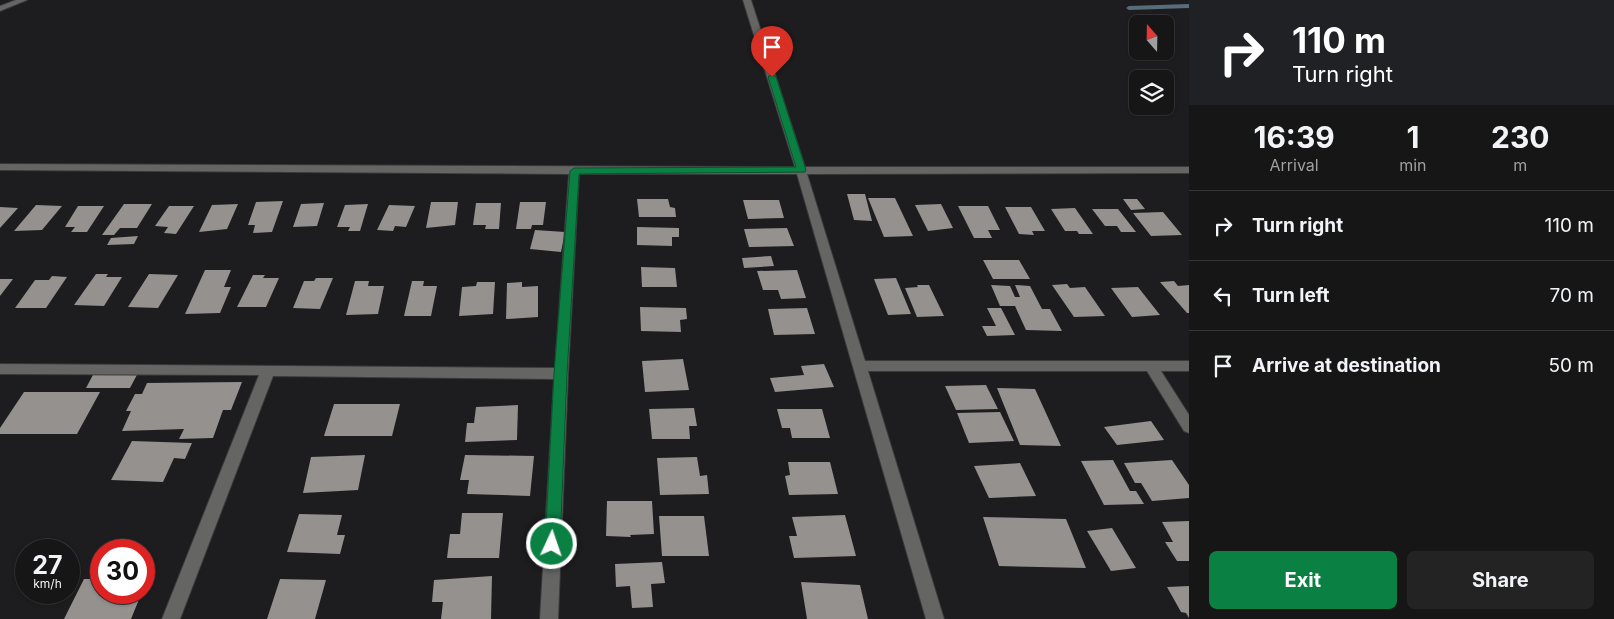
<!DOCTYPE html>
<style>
:root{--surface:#161617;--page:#232324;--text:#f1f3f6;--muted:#9e9fa1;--line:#353536;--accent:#0b8043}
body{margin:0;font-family:Inter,sans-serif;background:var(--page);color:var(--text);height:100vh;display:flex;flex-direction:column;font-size:19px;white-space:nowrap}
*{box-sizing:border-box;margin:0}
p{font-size:16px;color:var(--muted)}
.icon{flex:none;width:28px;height:28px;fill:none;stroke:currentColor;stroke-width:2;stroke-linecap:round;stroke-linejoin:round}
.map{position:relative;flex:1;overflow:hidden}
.sheet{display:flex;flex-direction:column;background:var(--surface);width:425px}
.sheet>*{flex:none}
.hud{background:#202124;color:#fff;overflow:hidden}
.needle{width:32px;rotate:340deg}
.buttons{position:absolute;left:1129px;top:15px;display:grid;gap:10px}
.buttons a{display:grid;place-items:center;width:45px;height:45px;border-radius:8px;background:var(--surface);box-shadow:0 1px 4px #0004,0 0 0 1px var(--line);font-size:25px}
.speed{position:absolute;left:15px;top:539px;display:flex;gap:10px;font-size:25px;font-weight:700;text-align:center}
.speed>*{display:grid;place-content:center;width:65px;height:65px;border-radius:50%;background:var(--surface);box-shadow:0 1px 4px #0004,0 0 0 1px var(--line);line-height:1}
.speed small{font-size:12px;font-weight:400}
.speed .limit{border:8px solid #d22;background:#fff;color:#111}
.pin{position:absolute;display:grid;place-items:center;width:42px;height:42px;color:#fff;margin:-51px -21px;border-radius:50% 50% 50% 0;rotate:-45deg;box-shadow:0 0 5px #0007}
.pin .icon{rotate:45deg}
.me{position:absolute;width:55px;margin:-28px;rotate:3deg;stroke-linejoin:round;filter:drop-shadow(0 0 4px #0008)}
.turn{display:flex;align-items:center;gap:18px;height:105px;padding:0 20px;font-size:22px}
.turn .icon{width:65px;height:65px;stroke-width:2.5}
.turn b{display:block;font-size:35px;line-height:42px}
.eta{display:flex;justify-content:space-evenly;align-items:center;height:85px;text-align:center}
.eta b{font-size:30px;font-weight:700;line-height:35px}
.action{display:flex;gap:10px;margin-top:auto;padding:10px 20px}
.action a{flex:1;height:58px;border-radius:8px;background:var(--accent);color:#fff;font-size:20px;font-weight:700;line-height:58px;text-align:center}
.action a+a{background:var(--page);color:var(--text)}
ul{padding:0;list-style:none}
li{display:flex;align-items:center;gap:15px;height:70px;padding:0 20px;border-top:1px solid var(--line)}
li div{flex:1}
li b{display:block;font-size:19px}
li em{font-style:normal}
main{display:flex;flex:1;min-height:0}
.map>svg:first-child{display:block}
</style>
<main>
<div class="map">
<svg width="1189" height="619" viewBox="0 0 1189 619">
<rect width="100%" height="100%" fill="#1d1d1f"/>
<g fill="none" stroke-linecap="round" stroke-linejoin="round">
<path fill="#596c7c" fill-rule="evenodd" d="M 1189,4 L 1189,8 L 1129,10 L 1126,8 L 1129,6 Z"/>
</g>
<path fill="#94918f" d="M 847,194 L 865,194 L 872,221 L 854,220 Z
M 868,198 L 895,198 L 913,236 L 884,237 Z
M 637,199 L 668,199 L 670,207 L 675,208 L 676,217 L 639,217 Z
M 1123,199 L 1137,199 L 1145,209 L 1131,210 Z
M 743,200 L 779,200 L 784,218 L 748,219 Z
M 283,201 L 272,232 L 253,233 L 255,225 L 248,225 L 256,202 Z
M 431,202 L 458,202 L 455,225 L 426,228 Z
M 520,202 L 546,202 L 543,225 L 532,225 L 531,229 L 516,229 Z
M 324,203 L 317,226 L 293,227 L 301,204 Z
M 476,203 L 501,203 L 499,229 L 485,229 L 486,225 L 473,225 Z
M 124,204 L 152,204 L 137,228 L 120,228 L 114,235 L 102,235 Z
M 238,204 L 227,229 L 199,232 L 212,205 Z
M 368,204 L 360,231 L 348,231 L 350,227 L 337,227 L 345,205 Z
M 941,204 L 953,228 L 928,231 L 915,205 Z
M 36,205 L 62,206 L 42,230 L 14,231 Z
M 389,205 L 415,206 L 406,227 L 395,226 L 393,231 L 377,230 Z
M 78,206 L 104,206 L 87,232 L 71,232 L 75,227 L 65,227 Z
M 169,206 L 194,206 L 176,234 L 164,233 L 168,227 L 155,226 Z
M 958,206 L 988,206 L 1000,230 L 988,230 L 992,238 L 974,238 Z
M 0,207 L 18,208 L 0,228 Z
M 1005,207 L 1031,207 L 1045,231 L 1032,231 L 1034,235 L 1019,234 Z
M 1075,208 L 1093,234 L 1079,234 L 1077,231 L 1065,231 L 1051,209 Z
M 1092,209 L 1118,209 L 1136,232 L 1121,232 L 1117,226 L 1105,226 Z
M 1163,212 L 1182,235 L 1151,236 L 1133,213 Z
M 637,227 L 679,228 L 679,237 L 672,237 L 672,246 L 637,245 Z
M 787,228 L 794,246 L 749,247 L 744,229 Z
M 535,230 L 565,232 L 561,252 L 530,249 Z
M 138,236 L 134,244 L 107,245 L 111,238 Z
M 771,256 L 774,266 L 744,268 L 742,258 Z
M 983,260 L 1019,260 L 1030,279 L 993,279 Z
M 641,267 L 675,268 L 677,287 L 642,287 Z
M 205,270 L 231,270 L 224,287 L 231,287 L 220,313 L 185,314 Z
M 797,270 L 806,298 L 781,299 L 778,290 L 763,290 L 757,271 Z
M 96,274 L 108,274 L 106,277 L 122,277 L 104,306 L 74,305 Z
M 149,274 L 178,275 L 158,308 L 128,307 Z
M 253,275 L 265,275 L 263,278 L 279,278 L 266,307 L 237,307 Z
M 52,276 L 67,277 L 46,308 L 15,308 L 35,280 L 49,280 Z
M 316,278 L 333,278 L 320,309 L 293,308 L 304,281 L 314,281 Z
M 896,278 L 911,314 L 888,315 L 874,279 Z
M 0,279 L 13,279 L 0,296 Z
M 355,281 L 369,281 L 368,286 L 384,286 L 378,314 L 346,315 Z
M 412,281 L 424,281 L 423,286 L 437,286 L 431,316 L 404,316 Z
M 1174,281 L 1178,286 L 1189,285 L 1189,313 L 1187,313 L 1160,282 Z
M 477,282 L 495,282 L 493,314 L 459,316 L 462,287 L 476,286 Z
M 522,282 L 522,287 L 538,286 L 538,317 L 506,319 L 507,283 Z
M 1067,284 L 1070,288 L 1085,287 L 1105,316 L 1074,317 L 1052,285 Z
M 917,285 L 929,285 L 944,316 L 917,317 L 905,288 L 918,287 Z
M 991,285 L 1010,286 L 1015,297 L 1020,297 L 1015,285 L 1030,286 L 1042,309 L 1050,309 L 1062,331 L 1026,330 L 1015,306 L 1000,306 Z
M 1138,287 L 1160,315 L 1132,317 L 1111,288 Z
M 640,307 L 686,308 L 687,319 L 680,320 L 681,332 L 641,331 Z
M 807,308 L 815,334 L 774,335 L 768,309 Z
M 987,308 L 1001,308 L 1015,335 L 987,336 L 982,326 L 996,326 Z
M 683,359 L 689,390 L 645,392 L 642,361 Z
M 824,364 L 834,387 L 775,392 L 770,378 L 804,375 L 801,366 Z
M 95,371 L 139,371 L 130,388 L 86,388 Z
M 242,382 L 231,410 L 223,410 L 213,438 L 179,439 L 184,429 L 122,431 L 131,411 L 126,411 L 135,394 L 142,394 L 147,383 Z
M 986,385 L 998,409 L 956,410 L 945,386 Z
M 997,388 L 1035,389 L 1061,446 L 1020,445 Z
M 24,392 L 100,392 L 77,434 L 0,434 L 0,428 Z
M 334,404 L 400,404 L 392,436 L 324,436 Z
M 518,405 L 517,440 L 465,442 L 467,423 L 474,423 L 476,407 Z
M 694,408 L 697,426 L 689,426 L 690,439 L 652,439 L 649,409 Z
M 777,409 L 822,409 L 830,438 L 792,438 L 790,428 L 782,428 Z
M 1000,412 L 1014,441 L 969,443 L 957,413 Z
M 1151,421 L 1164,440 L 1117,445 L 1104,427 Z
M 132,441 L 192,443 L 185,459 L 174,458 L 163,482 L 111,480 Z
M 365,455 L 358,490 L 303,493 L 311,457 Z
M 465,455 L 534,456 L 530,496 L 467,494 L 469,480 L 460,480 Z
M 697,457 L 700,476 L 707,475 L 709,494 L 660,495 L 657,458 Z
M 1113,460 L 1130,491 L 1136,491 L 1144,504 L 1104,505 L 1081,461 Z
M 1172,460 L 1189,485 L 1189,498 L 1152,501 L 1141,483 L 1135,483 L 1124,463 Z
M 788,462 L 830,462 L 838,494 L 789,495 L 785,476 L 790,475 Z
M 1020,463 L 1036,496 L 989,498 L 974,466 Z
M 607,501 L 652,501 L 654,534 L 630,535 L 631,537 L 606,536 Z
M 462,513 L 503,513 L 499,558 L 447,558 L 450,534 L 460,534 Z
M 299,514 L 342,515 L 337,535 L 345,535 L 340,554 L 287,552 Z
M 845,515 L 856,556 L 794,558 L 789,536 L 797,536 L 792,517 Z
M 659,516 L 704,516 L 709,556 L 662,556 Z
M 983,517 L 1066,519 L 1086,568 L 999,566 Z
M 1189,521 L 1189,561 L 1177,561 L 1165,542 L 1173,542 L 1162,522 Z
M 1112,528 L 1136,568 L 1111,571 L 1087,531 Z
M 662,562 L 665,583 L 651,584 L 653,607 L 632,608 L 630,586 L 616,587 L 615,564 Z
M 492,576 L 491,619 L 441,619 L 443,602 L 432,602 L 434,580 Z
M 84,579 L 101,579 L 101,592 L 142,592 L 131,619 L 64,619 Z
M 280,579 L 326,580 L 315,619 L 267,619 Z
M 801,582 L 860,585 L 868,619 L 807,619 Z
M 1189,586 L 1189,618 L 1186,613 L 1181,612 L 1167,587 Z"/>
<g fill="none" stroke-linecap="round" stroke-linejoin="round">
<g stroke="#3a3a3c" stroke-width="2">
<path id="minor" d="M 16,0 L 27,0 L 0,11 L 0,6 Z
M 743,0 L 751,0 L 805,167 L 1189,167 L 1189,173 L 807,174 L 865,361 L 1189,361 L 1189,371 L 1161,371 L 1189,415 L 1189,433 L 1184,431 L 1147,371 L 868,371 L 944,619 L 926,619 L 797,174 L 579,174 L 568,374 L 558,619 L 540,619 L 554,379 L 273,376 L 180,619 L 162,619 L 259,375 L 0,374 L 0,364 L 555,368 L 569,174 L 0,170 L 0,164 L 795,167 Z"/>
</g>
<use href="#minor" fill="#656564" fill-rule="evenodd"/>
</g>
<path fill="#0b8043" stroke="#07532c" d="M 772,74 L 776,77 L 806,170 L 805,172 L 579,174 L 567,374 L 560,544 L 558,549 L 552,551 L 547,549 L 545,544 L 554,374 L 570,171 L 574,168 L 796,167 L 768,77 Z"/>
</svg>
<div class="buttons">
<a><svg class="needle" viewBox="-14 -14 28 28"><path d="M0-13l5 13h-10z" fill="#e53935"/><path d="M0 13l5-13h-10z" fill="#9e9fa1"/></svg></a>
<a><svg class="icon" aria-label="layers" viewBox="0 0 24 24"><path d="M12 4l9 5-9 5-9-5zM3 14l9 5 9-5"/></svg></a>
</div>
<div class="speed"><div>27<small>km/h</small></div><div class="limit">30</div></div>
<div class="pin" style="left:772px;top:77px;background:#d93025"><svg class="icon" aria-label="arrive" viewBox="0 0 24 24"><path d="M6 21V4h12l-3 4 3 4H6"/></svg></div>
<svg class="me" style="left:552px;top:544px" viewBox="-20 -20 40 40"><circle r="17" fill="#0b8043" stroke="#fff" stroke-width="3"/><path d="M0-11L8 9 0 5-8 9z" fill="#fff"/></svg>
</div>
<section class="sheet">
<div class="hud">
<div class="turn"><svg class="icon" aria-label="right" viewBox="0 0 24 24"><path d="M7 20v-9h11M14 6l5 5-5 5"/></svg><div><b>110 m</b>Turn right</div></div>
</div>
<div class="eta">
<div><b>16:39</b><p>Arrival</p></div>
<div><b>1</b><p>min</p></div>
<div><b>230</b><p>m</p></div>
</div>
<ul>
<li><svg class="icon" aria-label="right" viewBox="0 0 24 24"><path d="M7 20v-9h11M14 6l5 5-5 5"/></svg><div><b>Turn right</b></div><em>110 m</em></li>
<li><svg class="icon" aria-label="left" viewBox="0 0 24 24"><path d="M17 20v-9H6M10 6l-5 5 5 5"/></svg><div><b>Turn left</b></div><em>70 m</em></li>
<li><svg class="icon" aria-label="arrive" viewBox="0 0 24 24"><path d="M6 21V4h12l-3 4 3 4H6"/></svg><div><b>Arrive at destination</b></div><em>50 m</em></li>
</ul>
<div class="action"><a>Exit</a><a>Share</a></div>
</section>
</main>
